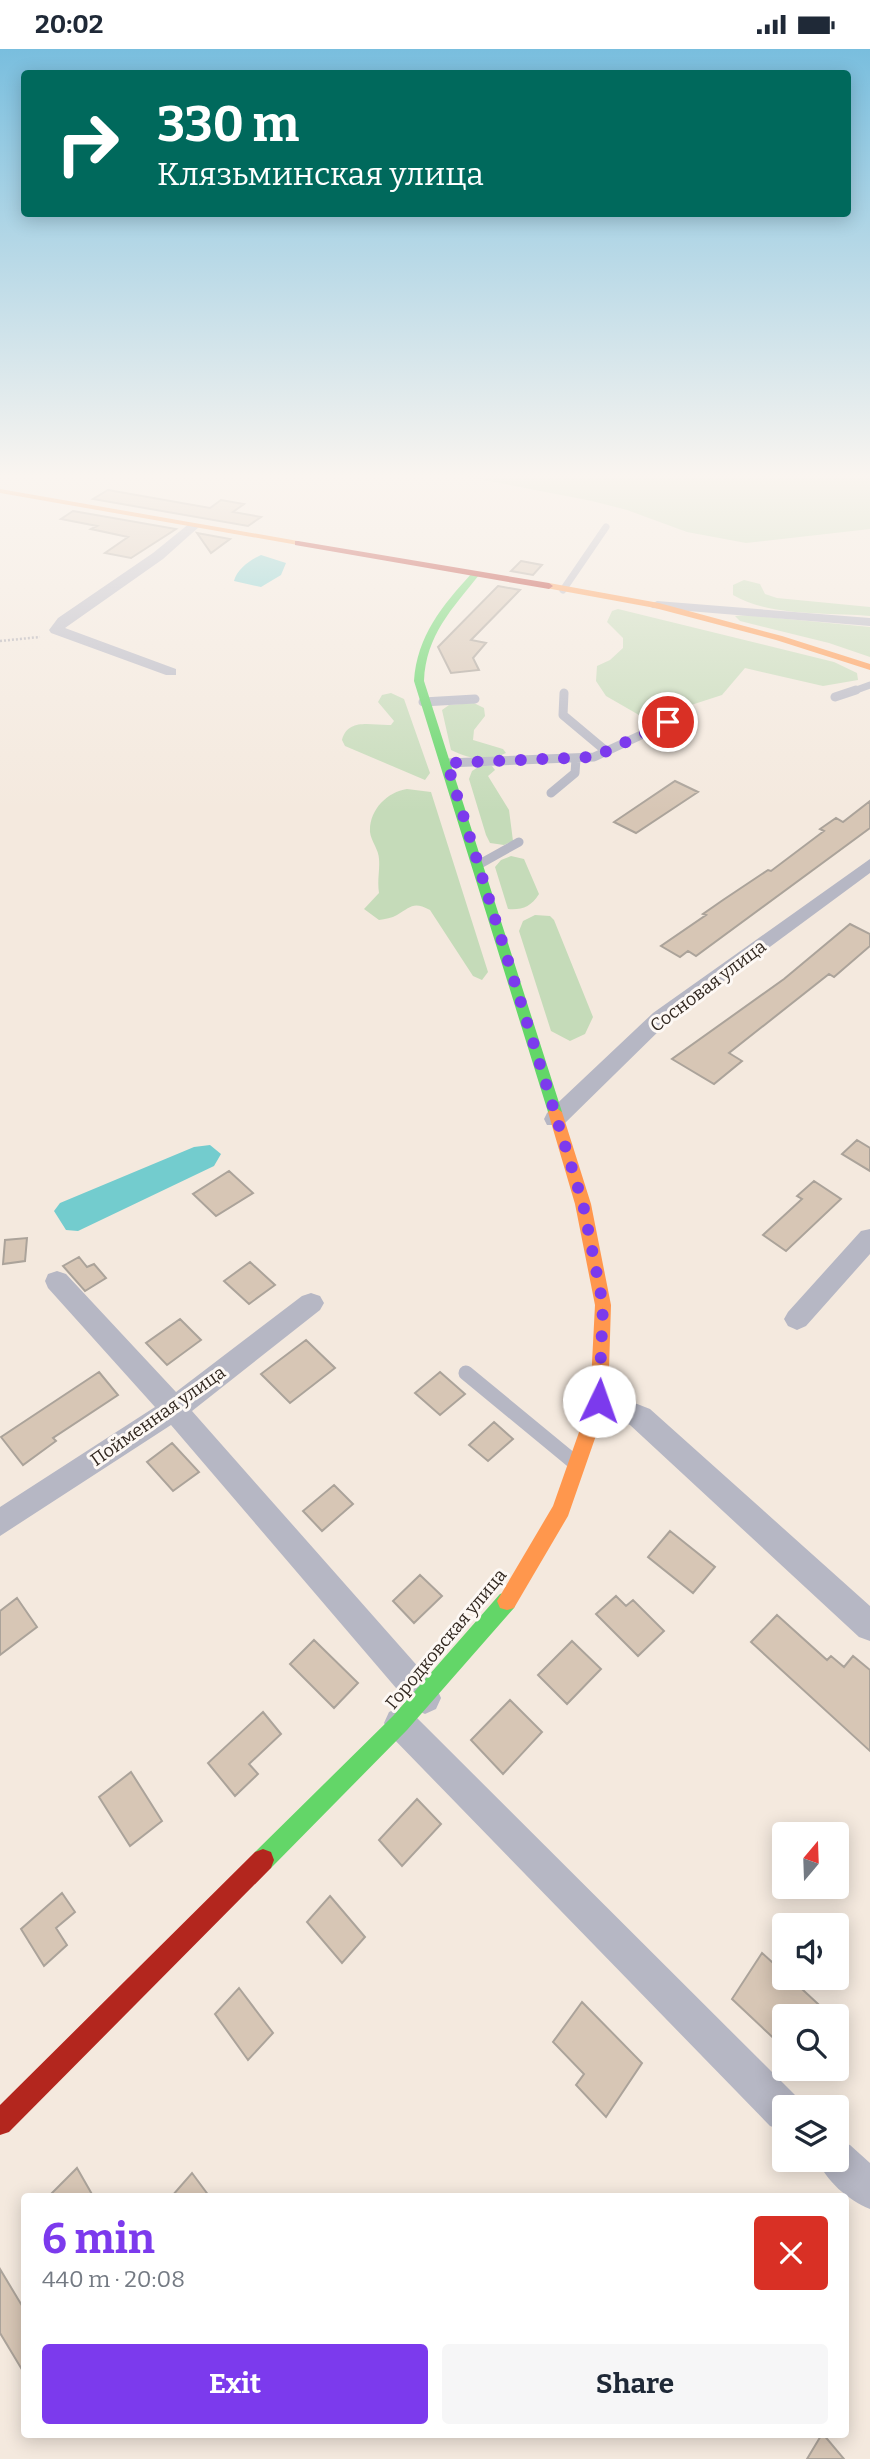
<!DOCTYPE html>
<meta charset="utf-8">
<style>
:root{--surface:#fff;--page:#f6f6f7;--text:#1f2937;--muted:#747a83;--accent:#7c3aed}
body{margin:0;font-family:Bitter,serif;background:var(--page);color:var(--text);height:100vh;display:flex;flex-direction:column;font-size:26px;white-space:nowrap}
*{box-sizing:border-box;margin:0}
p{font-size:23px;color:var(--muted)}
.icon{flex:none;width:38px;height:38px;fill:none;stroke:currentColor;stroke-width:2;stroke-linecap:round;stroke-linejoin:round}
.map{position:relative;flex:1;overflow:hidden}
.side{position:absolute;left:21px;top:2144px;width:828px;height:245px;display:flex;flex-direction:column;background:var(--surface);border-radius:7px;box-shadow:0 4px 18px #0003}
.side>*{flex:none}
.banner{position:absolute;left:21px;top:21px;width:830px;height:147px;border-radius:7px;box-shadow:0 4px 18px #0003;background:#00695c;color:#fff;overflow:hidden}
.needle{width:46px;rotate:19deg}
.buttons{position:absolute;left:772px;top:1773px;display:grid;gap:14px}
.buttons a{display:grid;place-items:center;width:77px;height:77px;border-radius:7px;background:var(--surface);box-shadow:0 4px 18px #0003;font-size:35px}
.pin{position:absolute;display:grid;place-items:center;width:60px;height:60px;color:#fff;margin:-30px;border:4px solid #fff;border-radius:50%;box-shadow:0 2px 7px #0007}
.me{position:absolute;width:77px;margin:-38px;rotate:3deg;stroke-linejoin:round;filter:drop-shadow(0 0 5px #0008)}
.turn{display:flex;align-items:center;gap:24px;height:147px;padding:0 21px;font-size:32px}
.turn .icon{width:91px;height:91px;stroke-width:2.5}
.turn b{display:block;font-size:49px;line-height:60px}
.round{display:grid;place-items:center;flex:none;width:74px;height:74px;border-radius:7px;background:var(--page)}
.overview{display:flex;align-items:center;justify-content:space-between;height:119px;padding:0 21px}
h1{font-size:42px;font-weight:700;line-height:52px;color:var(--accent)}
.cta{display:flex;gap:14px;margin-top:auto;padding:14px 21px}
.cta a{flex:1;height:80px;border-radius:7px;background:var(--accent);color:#fff;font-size:28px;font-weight:700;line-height:80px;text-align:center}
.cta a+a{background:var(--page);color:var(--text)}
.status{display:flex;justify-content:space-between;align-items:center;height:49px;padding:0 35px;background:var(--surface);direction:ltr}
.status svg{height:19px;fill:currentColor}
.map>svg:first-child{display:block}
</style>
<div class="status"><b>20:02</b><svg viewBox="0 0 49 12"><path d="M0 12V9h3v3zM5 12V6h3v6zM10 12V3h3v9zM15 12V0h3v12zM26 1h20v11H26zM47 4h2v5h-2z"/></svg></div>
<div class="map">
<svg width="870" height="2410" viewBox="0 0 870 2410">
<rect width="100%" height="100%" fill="#f4e9de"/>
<path fill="#c5dbb9" d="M 448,424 L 870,424 L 870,480 L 746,494 L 687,483 L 627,461 L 592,452 Z
M 744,531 L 760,535 L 765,545 L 777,549 L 870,558 L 870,567 C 827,563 770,568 733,546 L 733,536 Z
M 618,560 L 834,613 L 857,624 L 858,631 L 823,637 L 745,619 L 722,646 L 651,669 L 639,666 L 606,647 L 596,632 L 597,617 L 610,611 L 623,599 L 623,589 L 607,573 L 612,562 Z
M 748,566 L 870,578 L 870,608 L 829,594 L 740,572 L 735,567 Z
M 391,644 L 404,650 L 430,724 L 425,731 L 345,697 L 342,691 C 348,668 373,677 391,676 L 394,672 L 378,653 L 382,646 Z
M 474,654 L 484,659 L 485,667 L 474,681 L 473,691 L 503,700 L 506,704 C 487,713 469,710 451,701 L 442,661 L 449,656 Z
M 480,717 L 492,717 L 495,721 L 488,727 L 509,761 L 513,792 L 504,796 L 490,794 L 486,786 L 469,730 L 472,722 Z
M 407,740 L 431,743 L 488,923 L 482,931 L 473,927 L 430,861 C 413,852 411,858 397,866 C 392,869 385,870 379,871 L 364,860 L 379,844 C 377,831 380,822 379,810 C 379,801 371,792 370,783 C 369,761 387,743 407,740 Z
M 511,807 L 524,810 L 539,845 C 531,858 522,861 508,860 L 495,818 L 501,811 Z
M 535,866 L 550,867 L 554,871 L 593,968 L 585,985 L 570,992 L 551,982 L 519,882 L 523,872 Z"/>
<path fill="#73ccce" d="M 261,506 L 286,514 L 281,526 L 261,538 L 234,532 C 237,520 250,511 261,506 Z
M 210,1096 L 221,1105 L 214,1117 L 78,1182 L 66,1181 L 54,1162 L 60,1154 L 194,1098 Z"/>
<path fill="#d7c6b5" stroke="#aba39a" stroke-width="2" d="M 108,441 L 210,459 L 221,451 L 244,455 L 233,463 L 261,468 L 248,477 L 93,450 Z
M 73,462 L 176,480 L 131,509 L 105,504 L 128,488 L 91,480 L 97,477 L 61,470 Z
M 197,484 L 230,490 L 211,504 Z
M 521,512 L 542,516 L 533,526 L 511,522 Z
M 498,537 L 520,541 L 471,591 L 486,594 L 473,609 L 479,621 L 451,624 L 438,598 Z
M 675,732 L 698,743 L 636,784 L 614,773 Z
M 870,752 L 870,779 L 696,907 L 688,902 L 680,908 L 661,897 L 706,866 L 703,865 L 723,851 L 768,821 L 771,822 L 824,782 L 820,780 L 836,769 L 843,773 Z
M 850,875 L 870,885 L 870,897 L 834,928 L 829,925 L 729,1004 L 742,1012 L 714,1035 L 672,1010 L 784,930 Z
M 857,1091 L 870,1099 L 870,1122 L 842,1105 Z
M 229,1122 L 253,1144 L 216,1167 L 193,1145 Z
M 814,1132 L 841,1150 L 786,1202 L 763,1186 L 802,1150 L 797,1147 Z
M 27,1189 L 25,1212 L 3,1215 L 5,1191 Z
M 79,1208 L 87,1218 L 94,1215 L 106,1229 L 85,1242 L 63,1217 Z
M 250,1213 L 275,1236 L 249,1255 L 224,1232 Z
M 180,1270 L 201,1291 L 167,1316 L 146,1294 Z
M 306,1291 L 335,1319 L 290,1354 L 261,1325 Z
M 99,1323 L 118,1346 L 53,1389 L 56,1392 L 23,1416 L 1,1388 Z
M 440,1323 L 465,1345 L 440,1366 L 415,1344 Z
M 494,1373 L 513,1390 L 488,1412 L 469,1396 Z
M 172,1394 L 199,1423 L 173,1442 L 147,1413 Z
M 334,1436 L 353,1455 L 322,1482 L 303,1462 Z
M 670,1482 L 715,1518 L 693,1544 L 648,1508 Z
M 420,1526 L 442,1547 L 414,1574 L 393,1552 Z
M 616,1547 L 626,1557 L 633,1551 L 664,1582 L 638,1607 L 596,1565 Z
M 17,1549 L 37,1578 L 0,1606 L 0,1562 Z
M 777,1566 L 827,1611 L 831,1607 L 844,1618 L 853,1607 L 870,1621 L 870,1702 L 751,1593 Z
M 314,1591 L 358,1634 L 334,1659 L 290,1615 Z
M 572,1592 L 601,1620 L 567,1655 L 538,1626 Z
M 510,1651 L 542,1683 L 503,1725 L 471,1691 Z
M 263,1663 L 281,1685 L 249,1715 L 258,1725 L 235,1747 L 208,1714 Z
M 131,1723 L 162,1772 L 130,1797 L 99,1748 Z
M 417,1750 L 441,1775 L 402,1817 L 379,1791 Z
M 62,1844 L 75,1863 L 56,1879 L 67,1896 L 44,1917 L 21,1880 Z
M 330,1847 L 365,1888 L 342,1914 L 307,1873 Z
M 762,1904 L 784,1924 L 784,1928 L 789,1928 L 831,1967 L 784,1967 L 784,1999 L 732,1950 Z
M 239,1939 L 273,1984 L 248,2011 L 215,1965 Z
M 582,1953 L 642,2014 L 606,2068 L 576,2036 L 584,2025 L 553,1993 Z
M 77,2119 L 93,2147 L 49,2147 Z
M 192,2124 L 209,2147 L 172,2147 Z
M 0,2220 L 24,2260 L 24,2324 L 0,2284 Z
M 822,2385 L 823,2385 L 844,2410 L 807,2410 Z"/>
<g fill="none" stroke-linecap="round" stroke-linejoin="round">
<path stroke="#afadb4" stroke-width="2.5" stroke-dasharray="2 2" stroke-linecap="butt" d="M 0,592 L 40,588"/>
<path stroke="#b6b7c4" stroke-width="7" d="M 563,541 L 606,478
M 851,643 L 870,636"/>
<path stroke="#b6b7c4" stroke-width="9" d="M 564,644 L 563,666 L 606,702
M 835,648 L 856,641
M 423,653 L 475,650
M 447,714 L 594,708 L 684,666
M 551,744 L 575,724 L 576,710
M 478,816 L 519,793"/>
<path stroke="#b6b7c4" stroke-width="15" d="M 466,1324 L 574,1413"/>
<path fill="#b6b7c4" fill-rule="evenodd" d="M 190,474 L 200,477 L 163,510 L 65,579 L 176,620 L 176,626 L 166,626 L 51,584 L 49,581 L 58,569 L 153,504 Z
M 657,552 L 870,569 L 870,577 L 652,559 L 650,556 Z
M 870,810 L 870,824 L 667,974 L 563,1076 L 547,1076 L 544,1070 L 547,1064 L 653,964 Z
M 870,1180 L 870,1205 L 806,1277 L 797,1281 L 788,1277 L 784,1270 L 788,1263 L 861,1182 Z
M 57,1222 L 66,1225 L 176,1343 L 302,1247 L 311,1244 L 320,1247 L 324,1254 L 320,1261 L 192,1362 L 436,1638 L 441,1649 L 436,1660 L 425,1665 L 414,1660 L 171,1376 L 0,1487 L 0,1458 L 155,1358 L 48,1239 L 45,1232 L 48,1225 Z
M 599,1340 L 650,1360 L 870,1557 L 870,1592 L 859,1588 L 630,1376 L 589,1360 L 586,1352 L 589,1344 Z
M 400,1658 L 411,1663 L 798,2049 L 801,2058 L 784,2058 L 784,2082 L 770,2077 L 389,1685 L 384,1674 L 389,1663 Z
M 836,2091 L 850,2096 L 870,2114 L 870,2160 C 848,2151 826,2132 817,2110 L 836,2110 Z"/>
<path fill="#63d668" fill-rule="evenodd" d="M 472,524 L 479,526 C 452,560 426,586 424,632 L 562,1063 L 555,1068 L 548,1063 L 414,632 C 417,587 442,557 472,524 Z
M 507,1543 L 514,1545 L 517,1552 L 514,1559 L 407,1681 L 271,1819 L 263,1822 L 255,1819 L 252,1811 L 255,1803 L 393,1667 L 500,1545 Z"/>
<path fill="#ff974d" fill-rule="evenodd" d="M 0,440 L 298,492 L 302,494 L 298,496 L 0,444 Z
M 549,534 L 659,554 L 782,587 L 870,615 L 870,621 L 776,591 L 655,559 L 546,539 L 546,535 Z
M 555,1058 L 562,1063 L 591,1155 L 611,1256 L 608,1352 L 568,1467 L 514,1559 L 507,1561 L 500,1559 L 497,1552 L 553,1457 L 590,1352 L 595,1256 L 575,1155 L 548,1063 Z"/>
<path fill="#b3261e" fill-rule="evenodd" d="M 298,492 L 549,534 L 553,537 L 549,540 L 295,496 L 295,492 Z
M 263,1800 L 271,1803 L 274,1811 L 271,1819 L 9,2083 L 0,2086 L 0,2056 L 255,1803 Z"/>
</g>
<linearGradient id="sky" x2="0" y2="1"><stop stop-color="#79bede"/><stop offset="0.56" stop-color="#faf5f0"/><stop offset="1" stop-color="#faf5f0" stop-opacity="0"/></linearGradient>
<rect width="870" height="762" fill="url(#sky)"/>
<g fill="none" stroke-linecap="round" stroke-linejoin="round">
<path stroke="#7c3aed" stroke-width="12" stroke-dasharray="0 21.6" d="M 599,1352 L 603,1256 L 583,1155 L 447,714 L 594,708 L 668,673"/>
</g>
<g text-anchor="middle" stroke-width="6" stroke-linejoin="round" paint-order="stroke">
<g font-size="18" fill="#322820" stroke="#fdf8f4">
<text transform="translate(708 937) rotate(-37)" y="6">Сосновая улица</text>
<text transform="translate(158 1367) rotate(-35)" y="6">Пойменная улица</text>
<text transform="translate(446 1590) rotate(-50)" y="6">Городковская улица</text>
</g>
</g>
</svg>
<div class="buttons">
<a><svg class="needle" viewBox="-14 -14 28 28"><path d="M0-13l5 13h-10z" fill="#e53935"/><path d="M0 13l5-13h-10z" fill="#747a83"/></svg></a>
<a><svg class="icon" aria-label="sound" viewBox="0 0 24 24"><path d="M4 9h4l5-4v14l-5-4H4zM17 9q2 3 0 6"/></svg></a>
<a><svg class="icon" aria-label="search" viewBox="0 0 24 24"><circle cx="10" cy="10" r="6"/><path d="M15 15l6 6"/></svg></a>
<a><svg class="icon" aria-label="layers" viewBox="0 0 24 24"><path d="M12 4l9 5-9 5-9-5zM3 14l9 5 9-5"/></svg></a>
</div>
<div class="pin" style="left:668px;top:673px;background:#d93025"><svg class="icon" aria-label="arrive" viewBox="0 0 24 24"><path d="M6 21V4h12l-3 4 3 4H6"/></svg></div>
<svg class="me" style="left:599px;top:1352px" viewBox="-20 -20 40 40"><circle r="19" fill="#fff"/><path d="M0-13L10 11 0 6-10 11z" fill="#7c3aed"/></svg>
<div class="banner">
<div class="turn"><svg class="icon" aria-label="right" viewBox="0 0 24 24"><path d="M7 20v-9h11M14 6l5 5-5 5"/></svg><div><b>330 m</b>Клязьминская улица</div></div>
</div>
<section class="side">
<div class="overview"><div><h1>6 min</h1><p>440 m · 20:08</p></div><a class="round" style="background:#d93025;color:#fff"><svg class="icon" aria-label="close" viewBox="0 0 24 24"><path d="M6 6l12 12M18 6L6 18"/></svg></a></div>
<div class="cta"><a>Exit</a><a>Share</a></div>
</section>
</div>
